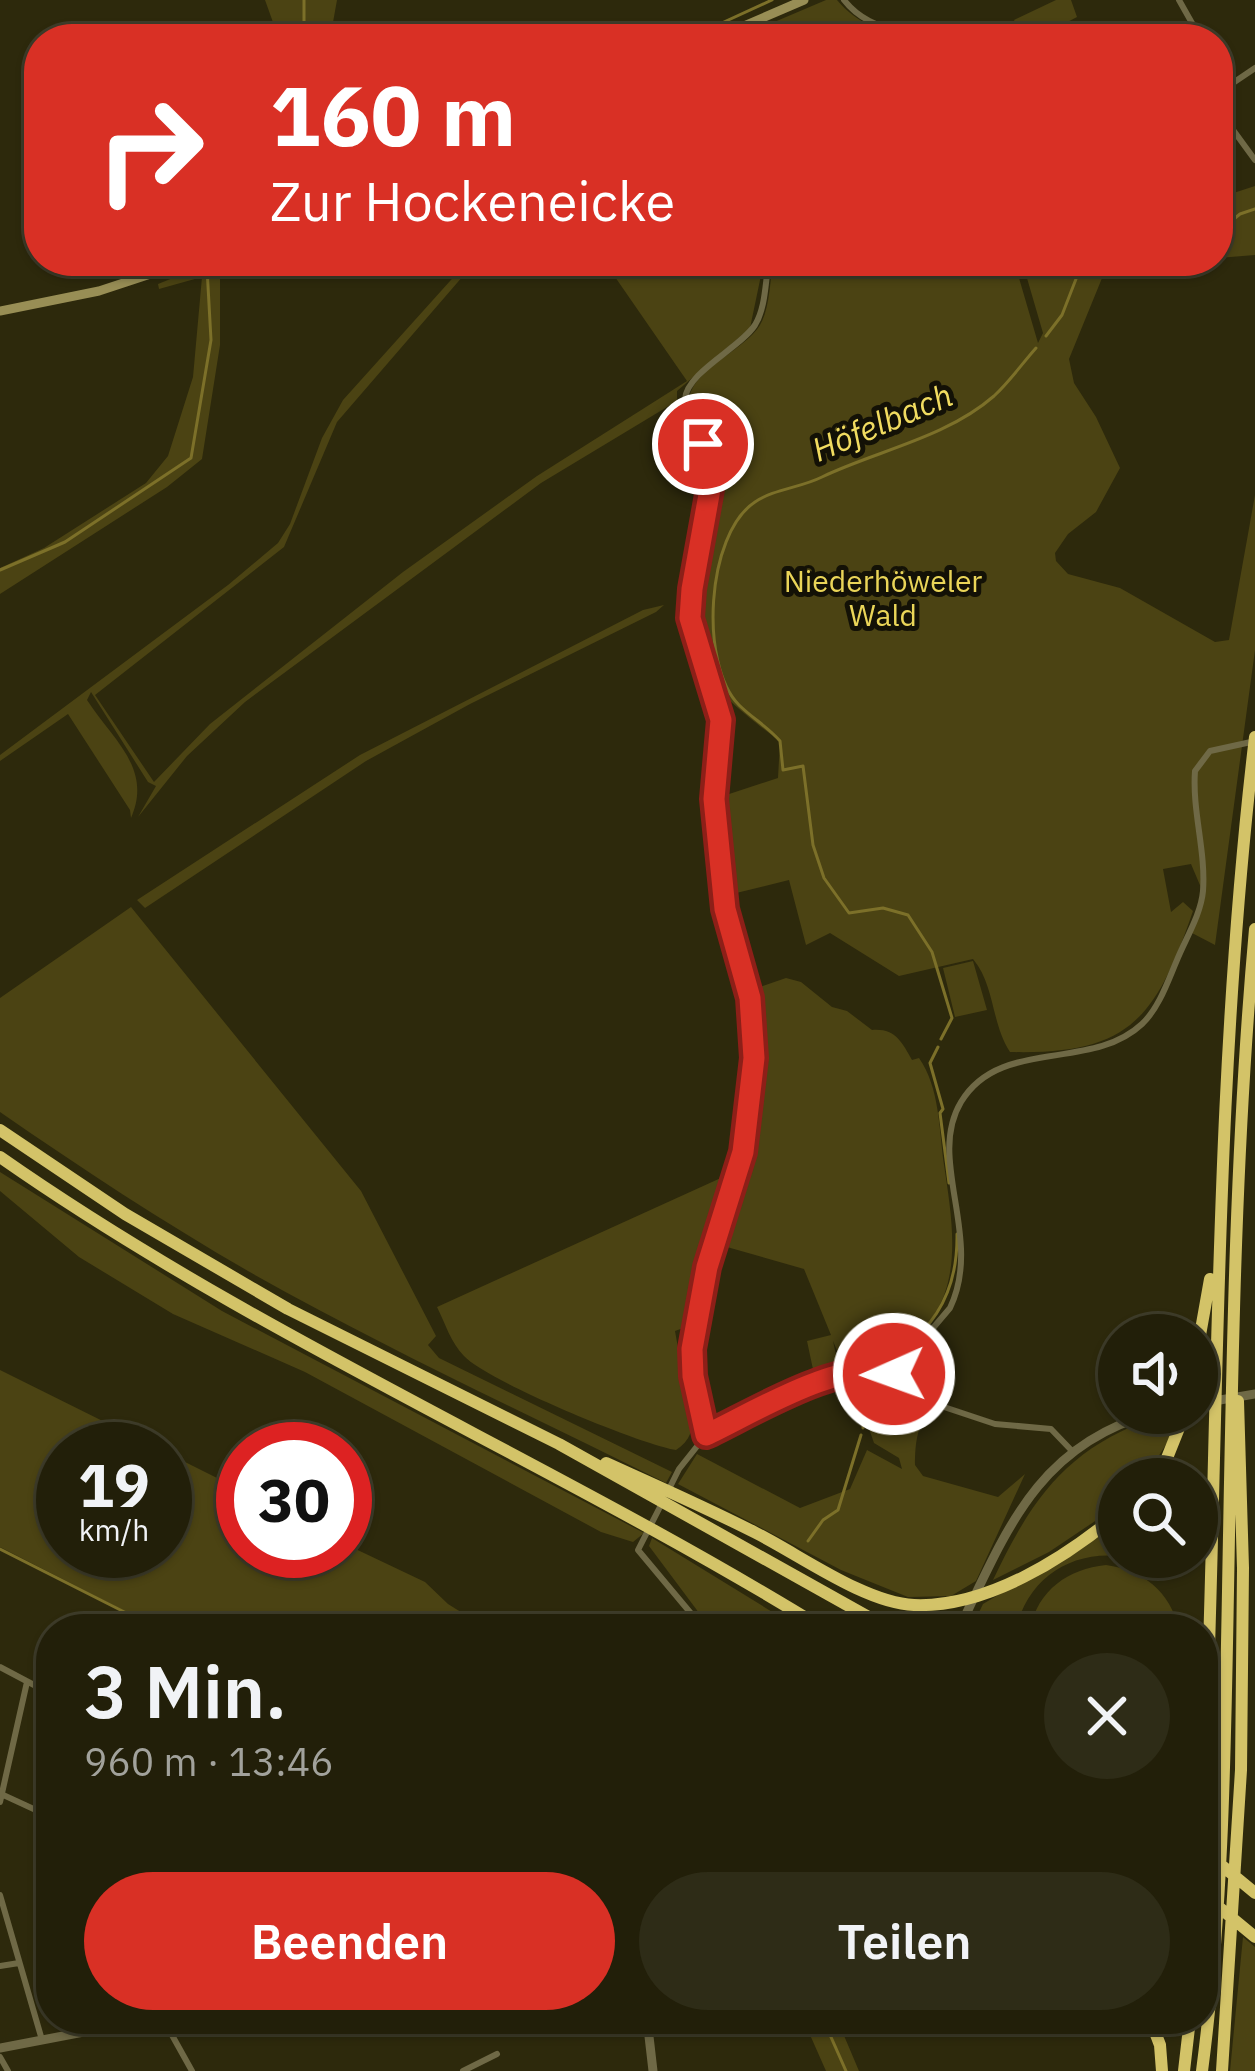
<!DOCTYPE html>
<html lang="de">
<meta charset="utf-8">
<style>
:root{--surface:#221f09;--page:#2e2c17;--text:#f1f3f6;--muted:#a2a29c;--line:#3f3d2a;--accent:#d93025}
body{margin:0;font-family:"IBM Plex Sans",sans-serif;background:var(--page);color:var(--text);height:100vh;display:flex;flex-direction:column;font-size:45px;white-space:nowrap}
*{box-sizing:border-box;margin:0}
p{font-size:39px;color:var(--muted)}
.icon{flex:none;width:66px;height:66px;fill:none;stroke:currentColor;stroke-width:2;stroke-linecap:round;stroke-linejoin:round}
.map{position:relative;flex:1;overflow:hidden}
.sheet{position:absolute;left:36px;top:1614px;width:1182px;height:420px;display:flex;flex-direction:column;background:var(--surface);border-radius:48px;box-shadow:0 3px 9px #0004,0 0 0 3px var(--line)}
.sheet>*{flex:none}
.guide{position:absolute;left:24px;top:24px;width:1209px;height:252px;border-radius:48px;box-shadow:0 3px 9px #0004,0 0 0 3px var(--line);background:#d93025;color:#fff;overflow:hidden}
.tools{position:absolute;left:1098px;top:1314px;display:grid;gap:24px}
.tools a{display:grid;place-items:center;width:120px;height:120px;border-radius:50%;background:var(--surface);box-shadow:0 3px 9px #0004,0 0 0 3px var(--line);font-size:60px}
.speed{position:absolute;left:36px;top:1422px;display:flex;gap:24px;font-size:60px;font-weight:700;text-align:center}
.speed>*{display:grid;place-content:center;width:156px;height:156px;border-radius:50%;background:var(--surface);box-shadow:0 3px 9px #0004,0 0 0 3px var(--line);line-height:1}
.speed small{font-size:30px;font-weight:400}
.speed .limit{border:18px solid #d22;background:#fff;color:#111}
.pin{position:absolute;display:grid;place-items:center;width:102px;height:102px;color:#fff;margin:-51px;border:6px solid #fff;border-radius:50%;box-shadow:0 3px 12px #0007}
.me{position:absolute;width:132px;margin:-66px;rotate:268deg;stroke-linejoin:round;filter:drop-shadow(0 0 9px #0008)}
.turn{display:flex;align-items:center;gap:42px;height:252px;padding:0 48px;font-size:54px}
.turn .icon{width:156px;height:156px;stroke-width:2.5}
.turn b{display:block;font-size:84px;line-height:102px}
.round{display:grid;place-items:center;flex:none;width:126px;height:126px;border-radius:63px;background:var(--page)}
.summary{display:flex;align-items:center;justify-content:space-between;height:204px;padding:0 48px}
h1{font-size:72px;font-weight:600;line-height:90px}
.action{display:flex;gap:24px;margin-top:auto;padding:24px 48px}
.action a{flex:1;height:138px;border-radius:72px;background:var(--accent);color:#fff;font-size:48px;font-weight:600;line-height:138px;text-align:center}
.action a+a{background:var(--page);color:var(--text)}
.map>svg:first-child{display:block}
</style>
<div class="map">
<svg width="1255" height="2071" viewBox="0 0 1255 2071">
<rect width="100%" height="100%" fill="#2d290c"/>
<path fill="#4b4313" d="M 265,0 L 337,0 L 330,39 L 279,39 Z
M 826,0 L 837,0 C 857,24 881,31 909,39 L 734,39 Z
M 1056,0 L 1071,0 L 1077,17 L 1035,39 L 1022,39 L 1014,20 Z
M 1255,186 L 1255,255 L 1218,258 L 1218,198 Z
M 215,261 L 241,261 L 220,271 L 220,345 L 202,459 L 167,487 L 0,594 L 0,568 L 44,548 L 146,483 L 168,456 L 193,377 L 202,277 L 159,289 L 158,284 Z
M 468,261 L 476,261 L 337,422 L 284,547 L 95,695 L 154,782 L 210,724 L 403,572 L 537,476 L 687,381 L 604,261 L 764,261 L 750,328 L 677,391 L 677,401 L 541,483 L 245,702 L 187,756 L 138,817 L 156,786 L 148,782 L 91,692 L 87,700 C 112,739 153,768 131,818 L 130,810 L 68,714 L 0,761 L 0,755 L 228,585 L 278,543 L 290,524 L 322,438 L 343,400 Z
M 773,261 L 1014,261 L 1038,343 L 1043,333 L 1022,261 L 1109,261 L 1069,359 L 1074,383 L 1096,417 L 1120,468 L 1096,512 L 1068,534 L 1055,553 L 1056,561 L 1068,574 L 1120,588 L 1215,642 L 1229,640 L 1255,495 L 1255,650 L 1215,945 L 1192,933 L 1205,897 L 1191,864 L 1163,869 L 1171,912 L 1183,902 L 1193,911 C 1156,1019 1129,1055 1010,1052 C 991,1023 995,985 973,959 L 899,976 L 830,933 L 806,945 L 789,880 L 728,895 L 714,799 L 778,778 L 780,742 C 756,722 720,698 706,670 C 677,609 702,533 711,469 L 716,467 C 709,447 692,429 689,408 C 684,371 743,353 760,325 C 770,308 770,280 773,261 Z
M 664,605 L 656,612 L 470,704 L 366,761 L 145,908 L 137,900 L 360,755 L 643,610 Z
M 131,907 L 361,1191 L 436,1336 L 428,1345 L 439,1358 L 672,1472 L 666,1483 C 526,1413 384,1348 248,1271 C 163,1222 81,1168 0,1112 L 0,998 Z
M 973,961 L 987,1010 L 955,1017 L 943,968 Z
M 786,978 L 801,982 L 832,1007 L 847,1011 L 872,1030 C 895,1028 902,1042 912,1060 L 919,1058 C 940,1088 939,1130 944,1165 C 954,1231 968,1309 897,1348 C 881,1357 861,1361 844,1367 L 833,1341 L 838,1364 L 814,1374 L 807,1341 L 831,1335 L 804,1269 L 720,1245 C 747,1161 764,1082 754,993 L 757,988 Z
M 0,1172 L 222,1311 L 644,1533 L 633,1542 L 601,1532 L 305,1372 L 173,1314 L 79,1257 L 0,1191 Z
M 734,1172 L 700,1275 L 693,1278 L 686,1327 L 675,1331 L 678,1348 L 689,1345 C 684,1379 710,1429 676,1450 C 639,1444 487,1381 464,1356 C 451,1343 445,1323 437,1307 Z
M 0,1370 L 159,1449 L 63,1449 L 63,1551 L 165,1551 L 165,1452 L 243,1491 L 243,1551 L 345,1551 L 345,1544 L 425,1582 L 448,1604 L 488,1629 L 160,1629 L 0,1547 Z
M 880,1374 L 935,1408 C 917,1419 915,1444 915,1465 L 923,1476 L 998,1497 L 1025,1474 L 976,1581 L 951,1596 L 908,1597 L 841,1570 L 678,1484 L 697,1454 L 800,1508 L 850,1489 L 867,1450 L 902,1469 L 899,1458 L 874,1443 L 866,1420 Z
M 1156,1417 L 1176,1417 L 1167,1443 L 1144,1479 L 1119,1479 L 1119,1505 L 1049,1552 L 993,1580 C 1032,1498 1067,1448 1156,1417 Z
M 1119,1522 L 1119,1556 C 1069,1551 1027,1580 1016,1629 L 971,1629 L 983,1604 Z
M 652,1538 L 800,1629 L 711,1629 L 649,1546 Z
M 1106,1565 C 1144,1570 1170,1592 1179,1629 L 1030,1629 C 1038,1590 1068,1569 1106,1565 Z
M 1243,1937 L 1255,1947 L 1255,2071 L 1230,2071 Z
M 803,2019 L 837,2019 L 859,2071 L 826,2071 Z"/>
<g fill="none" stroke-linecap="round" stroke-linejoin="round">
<path stroke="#7c7029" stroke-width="3" d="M 304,39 L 304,0
M 687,39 L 772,0
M 1218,232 L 1240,214 L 1255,209
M 1046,336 L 1062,315 L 1083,261
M 0,570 L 65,542 L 191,458 L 211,340 L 207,268
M 941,1039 L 952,1018 L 932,952 L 908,915 L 883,908 L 849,913 L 824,878 L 813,845 L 803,766 L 783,770 L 780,741 C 768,727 752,718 739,705 C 699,665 706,534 755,502 C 774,489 800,488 822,477 C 876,451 946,438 994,396 C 1010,381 1021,365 1036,348
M 938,1047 L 930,1063 L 943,1109 L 940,1113 L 949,1183
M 871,1362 C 930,1342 958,1295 957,1234
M 863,1428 L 866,1375
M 808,1541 L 823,1520 L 838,1510 L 861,1435
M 0,1549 L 158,1629
M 823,2019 L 846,2071"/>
<path stroke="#6f6946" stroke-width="6" d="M 844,0 C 864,26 891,28 919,39
M 1179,0 L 1201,39
M 1255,68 L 1227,87 L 1220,112 L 1255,160
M 1218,70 L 1227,87
M 894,1374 L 950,1308 C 984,1237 926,1160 961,1102 C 1000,1037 1091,1072 1142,1024 C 1159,1008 1168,981 1177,960 C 1186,938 1201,914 1203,891 C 1206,851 1192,811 1195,771 L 1210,751 L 1251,742
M 706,1435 L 693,1376 L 692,1349 L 707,1267 L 743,1152 L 754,1058 L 750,998 L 726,909 L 714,799 L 721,720 L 692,626 L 690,600 L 712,478 C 709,451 683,425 685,399 C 687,372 740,348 755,325 C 766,307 765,282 769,261
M 669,1489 L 679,1469 L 706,1435 L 823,1381 L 864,1370 L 894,1374 L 941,1406 L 995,1424 L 1051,1429 L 1073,1452
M 663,1501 L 638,1550 L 704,1629
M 0,1667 L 51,1694
M 1,1794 L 51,1817
M 0,1802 L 27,1682
M 0,1895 L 42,2040
M 0,1966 L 19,1963
M 163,2019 L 192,2071
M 0,2057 L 8,2071
M 463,2071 L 497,2054"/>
<path stroke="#6f6946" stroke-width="9" d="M 1197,1404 L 1255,1394
M 959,1629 C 1006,1531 1038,1444 1154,1413
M 647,2019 L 653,2071
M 0,2048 L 152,2019"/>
<path stroke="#988e55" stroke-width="9" d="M 714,39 L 804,0
M 0,311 L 99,291 L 190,261"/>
<path stroke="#d3c368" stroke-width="12" d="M 0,1130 L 125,1214 L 288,1309 L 559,1444 L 890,1629
M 0,1157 C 260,1339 555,1463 824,1629
M 1197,1352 L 1210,1279
M 606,1463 C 657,1486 707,1508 756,1533 C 800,1555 865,1603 914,1605 C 987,1608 1065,1558 1119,1513
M 1153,1479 L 1167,1458 L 1185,1413
M 1203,1818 C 1219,1457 1212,1097 1255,737
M 1203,1850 L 1255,1893
M 1203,1894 L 1255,1937
M 1150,2019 L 1160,2045 L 1162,2071
M 1184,2071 L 1190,2019
M 1202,2071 C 1223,1912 1225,1751 1228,1591 C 1232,1370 1235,1149 1255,929
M 1222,2071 L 1241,1770 L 1243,1568 L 1238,1401"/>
</g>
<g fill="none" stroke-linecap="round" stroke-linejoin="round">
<g stroke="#8d1f18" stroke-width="30">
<path id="route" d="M 703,444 L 712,478 L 692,589 L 690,618 L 721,720 L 714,799 L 725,909 L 750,998 L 754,1058 L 743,1152 L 707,1267 L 692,1349 L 693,1376 L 706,1435 C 753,1413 844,1356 894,1374"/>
</g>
<use href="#route" stroke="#d93025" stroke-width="21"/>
</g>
<g text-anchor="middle" stroke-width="10" stroke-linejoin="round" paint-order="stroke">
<g font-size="30" fill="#ead558" stroke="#131106">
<text x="883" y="592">Niederhöweler<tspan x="883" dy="34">Wald</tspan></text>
</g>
<g font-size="33" font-style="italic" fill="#f1dc60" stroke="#131106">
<text transform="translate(882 422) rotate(-23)" y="12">Höfelbach</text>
</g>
</g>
</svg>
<div class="tools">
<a><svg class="icon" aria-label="sound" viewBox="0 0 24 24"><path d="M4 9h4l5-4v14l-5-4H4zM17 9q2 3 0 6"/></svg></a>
<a><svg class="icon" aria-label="search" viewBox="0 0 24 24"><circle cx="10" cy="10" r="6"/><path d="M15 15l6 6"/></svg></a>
</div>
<div class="speed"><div>19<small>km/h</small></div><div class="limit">30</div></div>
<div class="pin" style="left:703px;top:444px;background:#d93025"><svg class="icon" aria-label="arrive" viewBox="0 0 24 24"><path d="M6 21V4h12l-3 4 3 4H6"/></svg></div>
<svg class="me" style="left:894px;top:1374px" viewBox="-20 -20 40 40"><circle r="17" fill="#d93025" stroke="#fff" stroke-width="3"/><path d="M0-11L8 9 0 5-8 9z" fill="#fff"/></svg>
<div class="guide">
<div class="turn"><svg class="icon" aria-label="right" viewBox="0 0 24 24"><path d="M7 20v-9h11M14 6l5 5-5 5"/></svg><div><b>160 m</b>Zur Hockeneicke</div></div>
</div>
<section class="sheet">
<div class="summary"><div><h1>3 Min.</h1><p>960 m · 13:46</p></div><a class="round"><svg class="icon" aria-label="close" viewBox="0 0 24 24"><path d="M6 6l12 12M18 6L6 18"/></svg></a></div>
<div class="action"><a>Beenden</a><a>Teilen</a></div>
</section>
</div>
